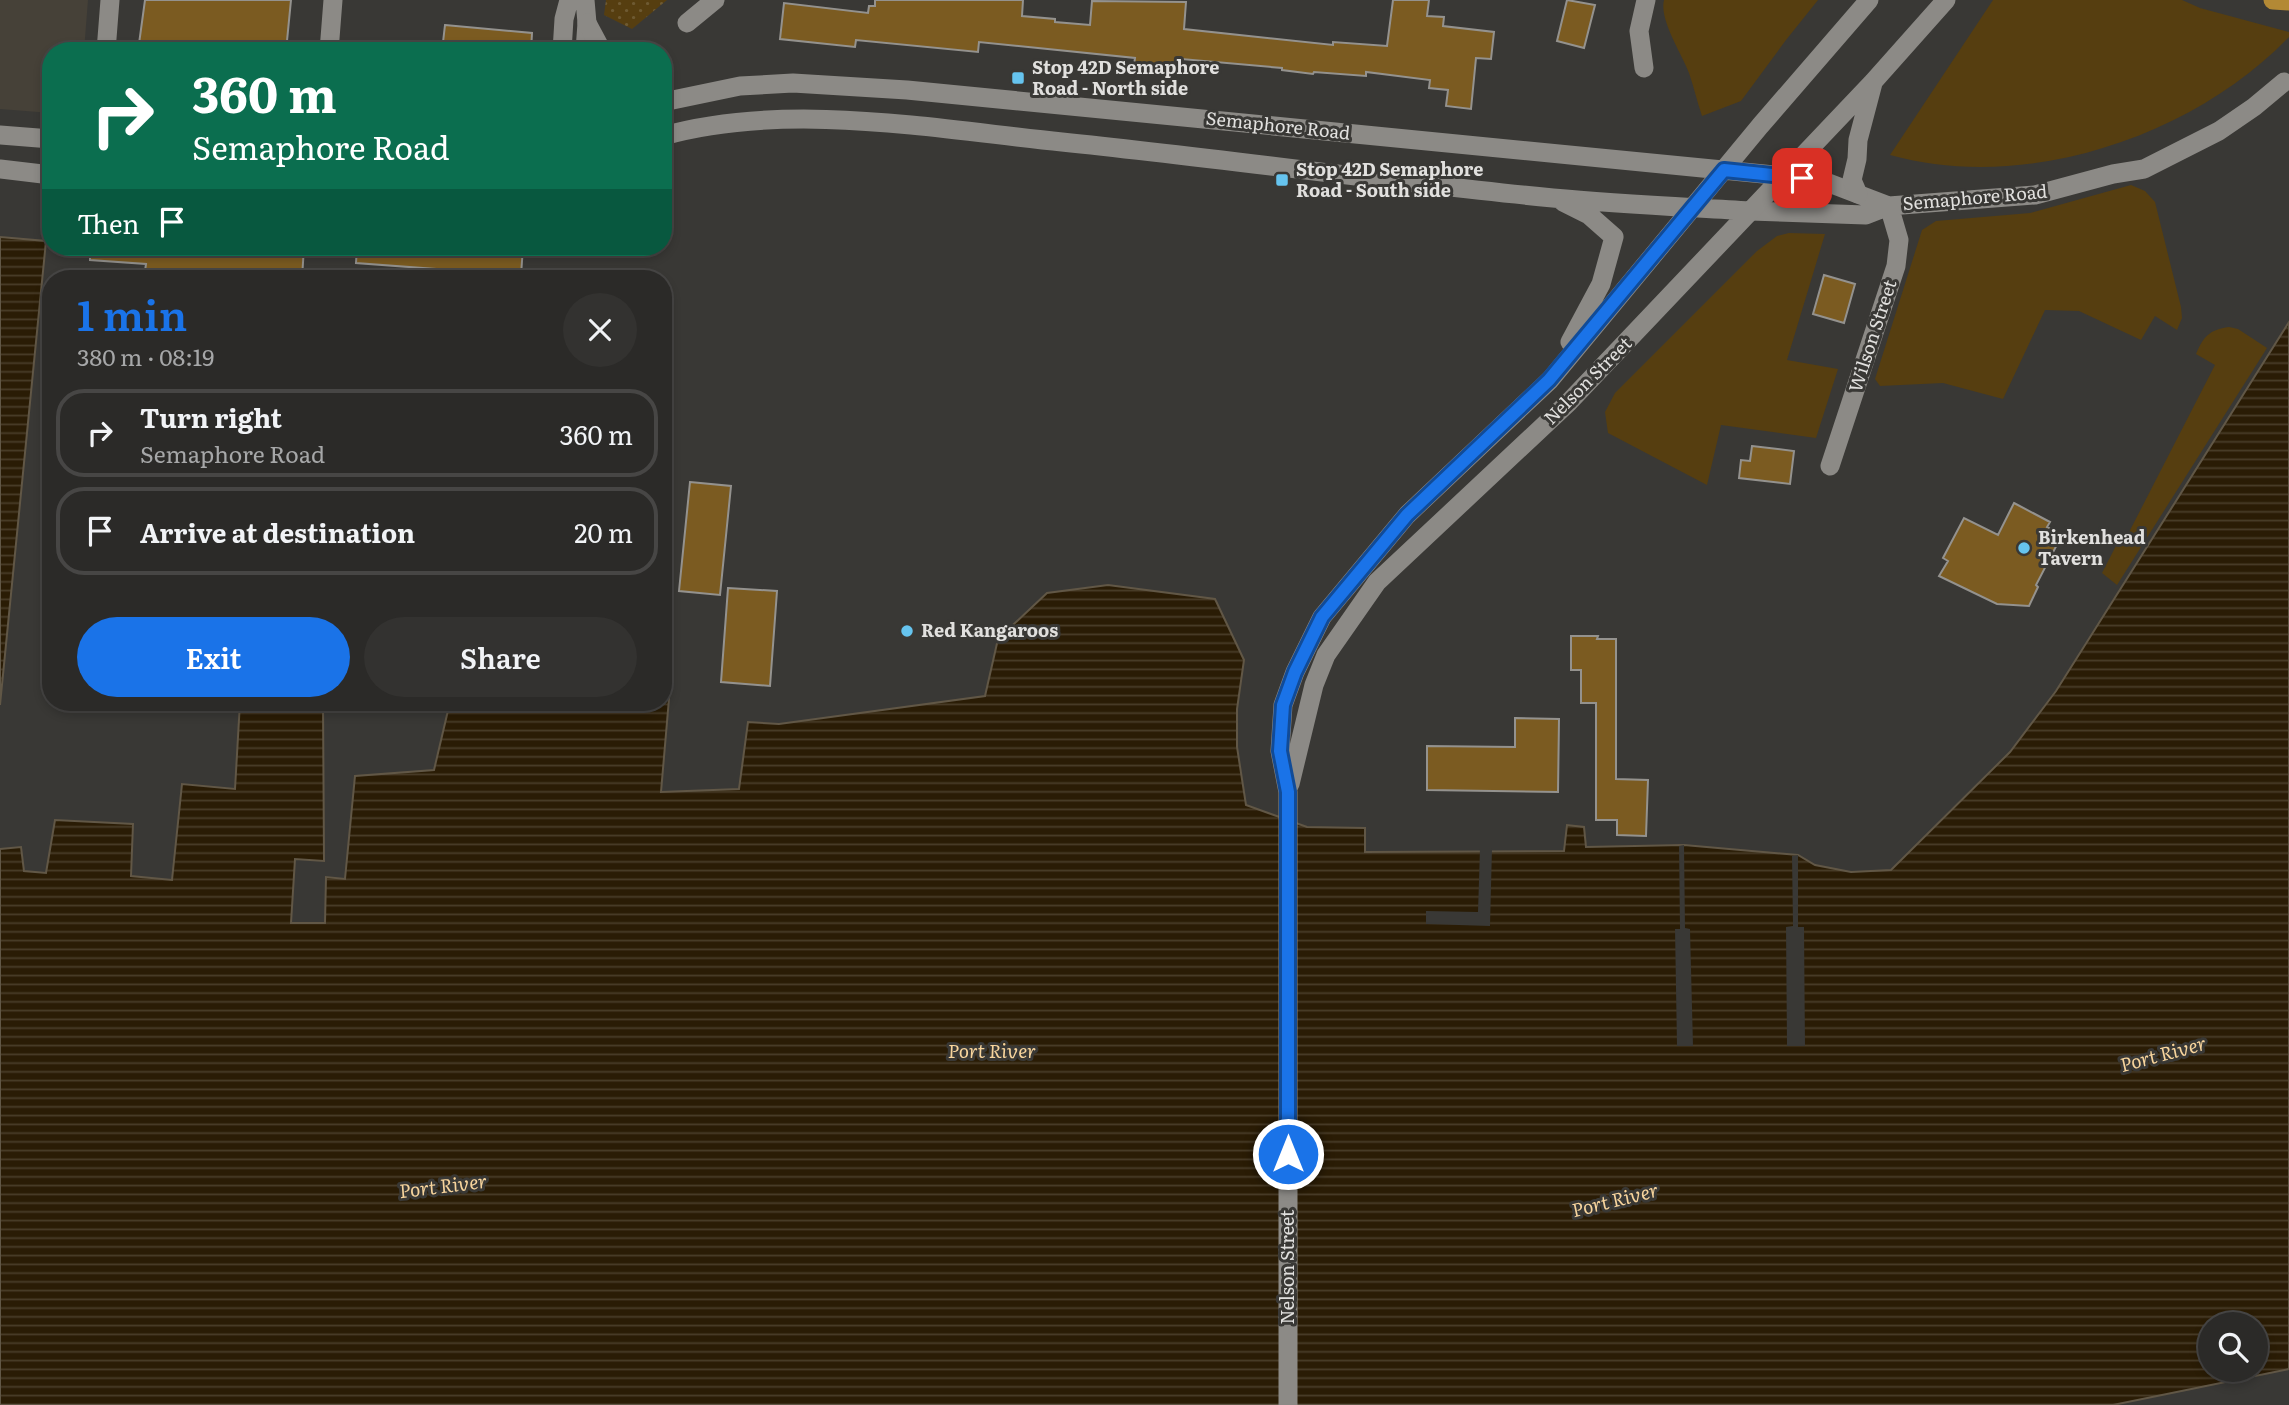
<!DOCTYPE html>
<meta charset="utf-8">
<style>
:root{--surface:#2b2a28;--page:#333230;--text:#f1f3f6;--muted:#a6a7a8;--line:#474645;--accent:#1a73e8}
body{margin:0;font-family:Literata,serif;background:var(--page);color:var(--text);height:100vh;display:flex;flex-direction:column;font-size:26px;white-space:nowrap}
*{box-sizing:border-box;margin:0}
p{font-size:23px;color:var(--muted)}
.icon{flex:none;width:38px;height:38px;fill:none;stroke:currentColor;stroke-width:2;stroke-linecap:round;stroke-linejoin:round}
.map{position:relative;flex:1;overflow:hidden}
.sheet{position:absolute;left:42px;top:270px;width:630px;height:441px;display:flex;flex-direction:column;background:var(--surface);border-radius:28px;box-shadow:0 4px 10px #0003,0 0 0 2px var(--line)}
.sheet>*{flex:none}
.top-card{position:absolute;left:42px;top:42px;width:630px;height:214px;border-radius:28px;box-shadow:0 4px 10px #0003,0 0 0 2px var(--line);background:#0b6e4f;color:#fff;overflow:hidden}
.fabs{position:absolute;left:2198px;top:1312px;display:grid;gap:14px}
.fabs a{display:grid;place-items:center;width:70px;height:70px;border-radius:50%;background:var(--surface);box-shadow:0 4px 10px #0003,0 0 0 2px var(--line);font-size:35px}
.pin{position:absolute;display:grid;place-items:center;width:60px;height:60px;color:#fff;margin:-30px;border-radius:14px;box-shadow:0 4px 10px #0006}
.me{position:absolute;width:77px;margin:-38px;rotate:0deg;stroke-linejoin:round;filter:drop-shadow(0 0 5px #0008)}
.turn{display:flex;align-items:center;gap:24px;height:147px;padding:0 35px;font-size:32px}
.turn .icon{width:91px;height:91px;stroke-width:2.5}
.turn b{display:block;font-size:49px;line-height:60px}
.then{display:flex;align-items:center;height:66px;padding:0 35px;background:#0003;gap:14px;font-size:26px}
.round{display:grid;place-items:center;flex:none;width:74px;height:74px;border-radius:37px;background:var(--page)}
.overview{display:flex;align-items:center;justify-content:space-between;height:119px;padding:0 35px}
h1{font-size:42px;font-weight:600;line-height:52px;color:var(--accent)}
.primary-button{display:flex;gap:14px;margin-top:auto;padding:14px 35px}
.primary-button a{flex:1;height:80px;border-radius:42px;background:var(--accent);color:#fff;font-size:28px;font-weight:600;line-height:80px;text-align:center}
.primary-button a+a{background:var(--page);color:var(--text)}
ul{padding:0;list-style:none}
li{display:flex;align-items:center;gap:21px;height:88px;margin:0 14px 10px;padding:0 21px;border:4px solid var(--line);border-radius:28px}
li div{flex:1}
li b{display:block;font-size:26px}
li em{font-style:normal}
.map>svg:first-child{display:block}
</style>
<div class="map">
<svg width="2289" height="1405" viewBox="0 0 2289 1405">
<defs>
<pattern id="park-dots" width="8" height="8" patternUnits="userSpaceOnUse" patternTransform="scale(1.75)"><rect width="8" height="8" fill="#563e10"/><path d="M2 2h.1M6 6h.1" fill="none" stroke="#6e5a32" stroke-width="1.8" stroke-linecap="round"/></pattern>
<pattern id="water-rules" width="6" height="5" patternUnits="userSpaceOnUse" patternTransform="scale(1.75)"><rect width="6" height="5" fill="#2a1c05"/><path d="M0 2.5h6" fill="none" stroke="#493d29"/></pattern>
</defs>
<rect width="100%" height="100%" fill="#393835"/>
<path fill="#464138" d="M 0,0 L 88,0 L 84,51 L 51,51 L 51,113 L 0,109 Z"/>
<path fill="#563e10" d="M 1664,0 L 1818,0 L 1786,40 L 1741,101 L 1702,116 C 1697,102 1694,87 1689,73 C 1682,54 1659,20 1664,0 Z
M 1993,0 L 2182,0 L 2200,8 L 2289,32 L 2289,37 C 2193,137 2025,193 1890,155 Z
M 2131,185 L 2145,191 L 2155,202 L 2181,307 L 2182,318 L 2177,330 L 2155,316 L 2141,340 L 2079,311 L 2045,310 L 2003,399 L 1943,383 L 1880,386 L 1875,379 L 1922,230 L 1936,221 L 2030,213 Z
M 1789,233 L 1825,234 L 1787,360 L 1838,369 L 1816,438 L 1721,425 L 1707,485 L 1608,433 L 1605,412 L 1615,393 L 1757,251 L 1777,236 Z
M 2229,327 L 2238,329 L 2267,348 L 2117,585 L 2102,573 L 2120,538 L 2125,540 L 2215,365 L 2196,354 C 2204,336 2209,330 2229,327 Z"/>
<path fill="url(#park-dots)" d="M 606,0 L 667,0 L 632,29 L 604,15 Z"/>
<path fill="url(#water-rules)" stroke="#615746" stroke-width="2" fill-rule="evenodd" d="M 0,237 L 46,241 L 0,705 Z
M 2289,322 L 2289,1369 L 2113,1405 L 0,1405 L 0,849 L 21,847 L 24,871 L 46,873 L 55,820 L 133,824 L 131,876 L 172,880 L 182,784 L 235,789 L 240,702 L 323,702 L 324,861 L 295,859 L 291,923 L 325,923 L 326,877 L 345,879 L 355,776 L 434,770 L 450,702 L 663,702 L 663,651 L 673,652 L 661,792 L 739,789 L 748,722 L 779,724 L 985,696 L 998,639 L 1047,593 L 1108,585 L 1215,599 L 1244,660 L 1237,709 L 1237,747 L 1246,805 L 1307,827 L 1365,828 L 1365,852 L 1564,851 L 1567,825 L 1584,827 L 1586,847 L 1684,845 L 1798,855 L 1815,865 L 1851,872 L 1891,870 L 2010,752 L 2056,691 ZM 2210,1325 L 2256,1325 L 2256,1370 L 2210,1370 Z"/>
<path fill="#393835" d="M 1684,845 L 1685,928 L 1690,929 L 1693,1046 L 1677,1046 L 1675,929 L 1680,929 L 1679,846 Z
M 1480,848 L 1492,848 L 1490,926 L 1426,924 L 1426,911 L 1478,912 Z
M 1798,855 L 1798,927 L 1804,927 L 1805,1046 L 1787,1046 L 1786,927 L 1793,926 L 1792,856 Z"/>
<path fill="#7b5b21" stroke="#94928e" stroke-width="2" d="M 145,0 L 291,0 L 286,51 L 138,51 Z
M 875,0 L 1023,0 L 1022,16 L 1055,19 L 1055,22 L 1090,25 L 1092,1 L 1186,2 L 1184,29 L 1333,45 L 1333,42 L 1387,46 L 1393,0 L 1429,0 L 1427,16 L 1444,17 L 1443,26 L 1494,32 L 1491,59 L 1476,58 L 1471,109 L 1446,106 L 1448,90 L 1429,88 L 1430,80 L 1366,72 L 1366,76 L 1314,72 L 1313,74 L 1282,70 L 1282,68 L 1182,59 L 1181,69 L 1134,65 L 1135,58 L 979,42 L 978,52 L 856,40 L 855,47 L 780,39 L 784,3 L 868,13 L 869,6 L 875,6 Z
M 1567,0 L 1595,5 L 1584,48 L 1557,41 Z
M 445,25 L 532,33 L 531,51 L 442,51 Z
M 90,247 L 304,247 L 302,278 L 217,278 L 145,271 L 146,264 L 90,260 Z
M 357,247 L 523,247 L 521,275 L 514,275 L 513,278 L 488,278 L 489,273 L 356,263 Z
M 1824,275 L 1855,284 L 1844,323 L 1813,314 Z
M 1752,446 L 1794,451 L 1790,484 L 1739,478 L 1741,460 L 1750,461 Z
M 690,482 L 731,486 L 720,595 L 679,591 Z
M 2014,503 L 2050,522 L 2047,527 L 2062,535 L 2036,585 L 2038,587 L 2029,606 L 1997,604 L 1939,576 L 1948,561 L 1943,558 L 1964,518 L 1998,535 Z
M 728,588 L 777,591 L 770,686 L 721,682 Z
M 1571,636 L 1598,636 L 1597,639 L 1616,639 L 1616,779 L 1648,780 L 1646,836 L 1617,835 L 1617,820 L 1596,820 L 1596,703 L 1581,703 L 1581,670 L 1571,670 Z
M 1515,718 L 1559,719 L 1558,792 L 1427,790 L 1427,746 L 1515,747 Z"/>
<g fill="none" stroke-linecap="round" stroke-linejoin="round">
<path stroke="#8c8a86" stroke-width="19" d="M 687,23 L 715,0
M 106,51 L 110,0
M 329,51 L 333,0
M 1644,68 L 1639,31 L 1646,0
M 1784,176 L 1821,180 L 1889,206
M 1750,211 L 1866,215 L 1889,206 L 2035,195 L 2113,174 L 2144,169 L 2219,131 L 2254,107 L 2284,82
M 1830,466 L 1896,266 L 1899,240 L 1889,206"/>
<path stroke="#8c8a86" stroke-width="19" d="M 562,51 L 564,19 L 569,0
M 585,51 L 587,23 L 585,0"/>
<path stroke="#8c8a86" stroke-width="19" d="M 587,23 L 602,51
M 663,102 L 740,86 L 793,83 L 907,90 L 1784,176
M 0,135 L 51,139
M 663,136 C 787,101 935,129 1062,142 C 1226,159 1389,182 1553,198 C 1618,204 1685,207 1750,211
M 0,169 L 51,175
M 1858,194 L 1852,180 L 1857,159 L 1858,140 L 1873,83
M 1563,202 L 1589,215 L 1614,237 L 1601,284 L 1570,342
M 1290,784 L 1314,685 L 1326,655 L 1377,582 L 1569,402 L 1873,82 L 1946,0
M 1288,1405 L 1288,792 L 1280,751 L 1283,705 L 1295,672 L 1322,617 L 1407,515 L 1550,380 L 1760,126 L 1869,0"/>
<path stroke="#b38935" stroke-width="19" d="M 2273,0 L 2289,1"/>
</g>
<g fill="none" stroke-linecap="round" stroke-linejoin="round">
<g stroke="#114b97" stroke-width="18">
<path id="route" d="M 1288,1154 L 1288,792 L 1280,751 L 1283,705 L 1295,672 L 1322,617 L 1407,515 L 1549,380 L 1724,170 L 1802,178"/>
</g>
<use href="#route" stroke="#1a73e8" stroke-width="12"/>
</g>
<g fill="#66c4ef" stroke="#393835" stroke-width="2.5">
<rect x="1011" y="71" width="14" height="14" rx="3.5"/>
<rect x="1275" y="173" width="14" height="14" rx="3.5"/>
<circle cx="2024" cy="548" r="7"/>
<circle cx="907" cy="631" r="7"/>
</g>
<g text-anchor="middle" stroke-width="6" stroke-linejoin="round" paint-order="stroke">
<g font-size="18" font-weight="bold" fill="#e1e0de" stroke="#393835" text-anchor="start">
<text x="1032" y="74">Stop 42D Semaphore<tspan x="1032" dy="21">Road - North side</tspan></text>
<text x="1296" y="176">Stop 42D Semaphore<tspan x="1296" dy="21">Road - South side</tspan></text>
<text x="2038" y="544">Birkenhead<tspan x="2038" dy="21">Tavern</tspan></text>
<text x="921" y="637">Red Kangaroos</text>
</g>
<g font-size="18" fill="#e1e0de" stroke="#393835">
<text transform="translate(1278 126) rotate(6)" y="6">Semaphore Road</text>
<text transform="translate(1975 198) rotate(-5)" y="6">Semaphore Road</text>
<text transform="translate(1873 336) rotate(-72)" y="6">Wilson Street</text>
<text transform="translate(1588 381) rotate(-45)" y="6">Nelson Street</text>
<text transform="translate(1288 1267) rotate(-90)" y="6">Nelson Street</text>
</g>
<g font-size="19" font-style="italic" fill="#f7d49c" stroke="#393835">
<text x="992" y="1058">Port River</text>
<text transform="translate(2163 1054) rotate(-15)" y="7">Port River</text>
<text transform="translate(443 1186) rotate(-7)" y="7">Port River</text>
<text transform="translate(1615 1200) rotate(-14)" y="7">Port River</text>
</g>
</g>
</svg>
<div class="fabs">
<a><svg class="icon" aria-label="search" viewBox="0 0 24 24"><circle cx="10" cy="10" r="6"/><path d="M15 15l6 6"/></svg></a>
</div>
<div class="pin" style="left:1802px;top:178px;background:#d93025"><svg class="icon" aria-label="arrive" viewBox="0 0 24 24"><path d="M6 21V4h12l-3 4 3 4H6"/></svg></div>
<svg class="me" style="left:1288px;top:1154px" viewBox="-20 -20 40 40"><circle r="17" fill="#1a73e8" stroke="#fff" stroke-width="3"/><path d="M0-11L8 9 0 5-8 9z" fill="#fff"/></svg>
<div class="top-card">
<div class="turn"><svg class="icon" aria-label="right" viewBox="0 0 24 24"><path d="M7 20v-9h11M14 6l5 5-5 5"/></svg><div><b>360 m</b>Semaphore Road</div></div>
<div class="then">Then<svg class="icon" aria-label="arrive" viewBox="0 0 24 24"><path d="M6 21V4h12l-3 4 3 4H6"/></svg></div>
</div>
<section class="sheet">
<div class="overview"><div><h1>1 min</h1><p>380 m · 08:19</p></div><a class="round"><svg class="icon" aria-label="close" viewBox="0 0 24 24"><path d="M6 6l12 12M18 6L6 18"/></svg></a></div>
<ul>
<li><svg class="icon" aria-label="right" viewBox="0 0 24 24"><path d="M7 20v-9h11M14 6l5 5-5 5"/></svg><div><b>Turn right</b><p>Semaphore Road</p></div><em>360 m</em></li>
<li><svg class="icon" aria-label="arrive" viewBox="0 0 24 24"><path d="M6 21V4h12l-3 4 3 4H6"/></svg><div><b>Arrive at destination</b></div><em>20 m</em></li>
</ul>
<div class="primary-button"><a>Exit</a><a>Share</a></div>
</section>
</div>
